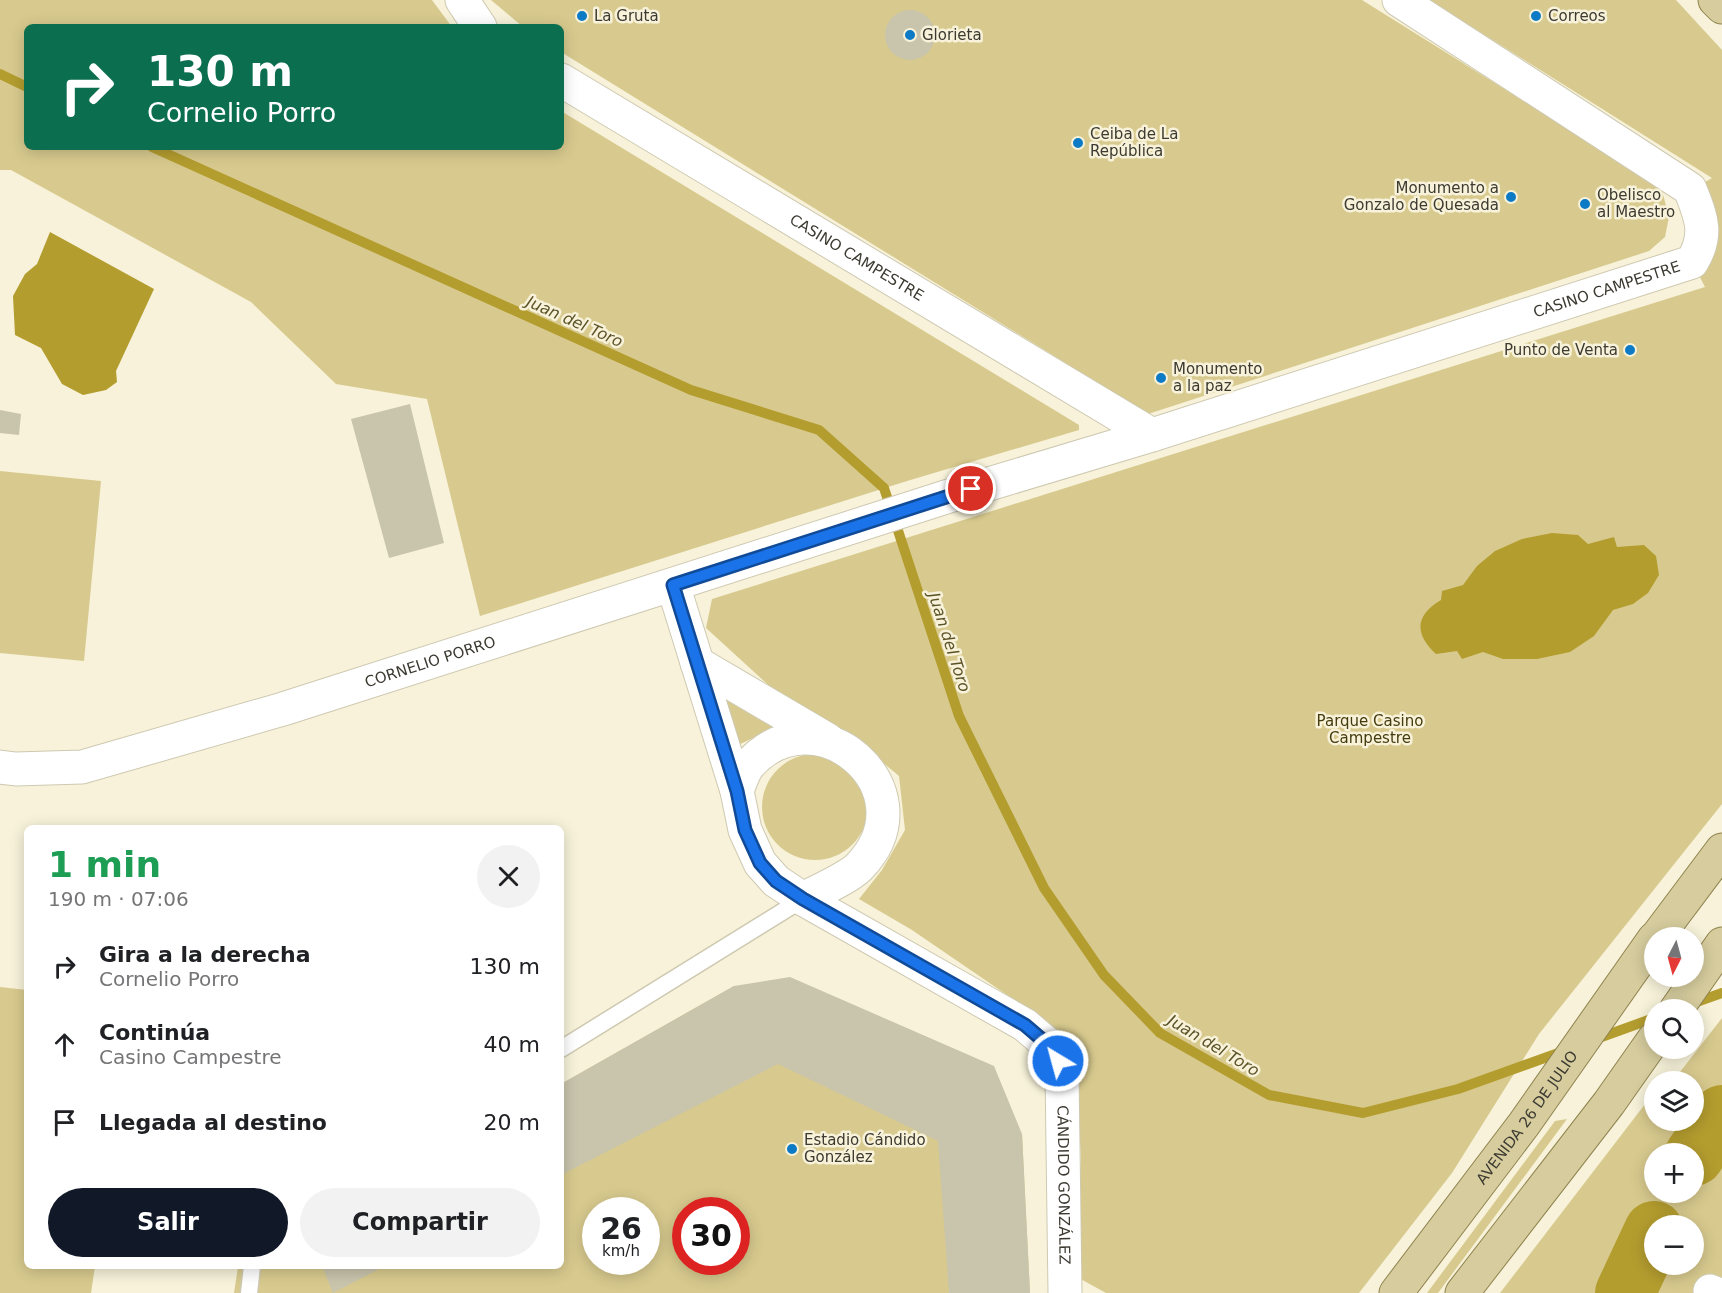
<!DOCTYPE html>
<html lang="es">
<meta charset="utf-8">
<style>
:root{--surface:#fff;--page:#f2f2f2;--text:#202124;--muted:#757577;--accent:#111827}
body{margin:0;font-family:"DejaVu Sans",sans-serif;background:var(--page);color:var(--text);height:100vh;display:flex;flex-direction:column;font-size:22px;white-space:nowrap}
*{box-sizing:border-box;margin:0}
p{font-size:20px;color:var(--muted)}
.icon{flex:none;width:33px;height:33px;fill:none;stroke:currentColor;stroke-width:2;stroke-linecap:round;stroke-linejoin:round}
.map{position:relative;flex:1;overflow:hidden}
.panel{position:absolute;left:24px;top:825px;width:540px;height:444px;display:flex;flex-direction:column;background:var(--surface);border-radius:9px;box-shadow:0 3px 15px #0003}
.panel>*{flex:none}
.banner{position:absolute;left:24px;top:24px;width:540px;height:126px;border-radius:9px;box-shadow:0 3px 15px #0003;background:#0b6e4f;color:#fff;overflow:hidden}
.needle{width:39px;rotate:186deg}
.buttons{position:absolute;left:1644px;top:927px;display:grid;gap:12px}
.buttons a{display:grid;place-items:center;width:60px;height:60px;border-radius:50%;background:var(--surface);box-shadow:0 3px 15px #0003;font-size:30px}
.speed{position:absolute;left:582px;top:1197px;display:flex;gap:12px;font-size:30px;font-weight:700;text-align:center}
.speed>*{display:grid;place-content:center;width:78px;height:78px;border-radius:50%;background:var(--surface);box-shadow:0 3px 15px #0003;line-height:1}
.speed small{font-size:15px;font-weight:400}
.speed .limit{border:9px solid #d22;background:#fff;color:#111}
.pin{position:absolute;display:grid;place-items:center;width:51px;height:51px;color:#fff;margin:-26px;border:3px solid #fff;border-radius:50%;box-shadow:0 2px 6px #0007}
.me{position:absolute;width:66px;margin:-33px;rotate:323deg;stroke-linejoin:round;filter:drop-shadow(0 0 4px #0008)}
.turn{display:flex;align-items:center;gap:21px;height:126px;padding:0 24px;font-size:27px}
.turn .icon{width:78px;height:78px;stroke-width:2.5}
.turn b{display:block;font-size:42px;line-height:51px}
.round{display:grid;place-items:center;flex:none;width:63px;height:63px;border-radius:32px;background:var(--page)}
.overview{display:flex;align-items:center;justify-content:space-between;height:102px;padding:0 24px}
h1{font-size:36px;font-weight:800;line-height:45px;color:#1e9e55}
.action{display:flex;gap:12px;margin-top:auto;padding:12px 24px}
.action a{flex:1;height:69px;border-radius:36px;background:var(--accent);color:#fff;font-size:24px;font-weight:800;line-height:69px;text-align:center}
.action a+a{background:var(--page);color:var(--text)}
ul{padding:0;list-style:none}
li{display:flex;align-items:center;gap:18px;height:78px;padding:0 24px}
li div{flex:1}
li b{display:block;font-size:22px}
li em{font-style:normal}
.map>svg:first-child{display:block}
</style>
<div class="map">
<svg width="1722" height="1293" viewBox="0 0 1722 1293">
<rect width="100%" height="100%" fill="#f7f2d9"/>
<path fill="#d8ca8e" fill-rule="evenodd" d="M 0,0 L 432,0 L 452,27 L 27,27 L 27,147 L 561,147 L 561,111 L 1079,425 L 1079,430 L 907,481 L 480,616 L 427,399 L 336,384 L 251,302 L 11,170 L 0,170 Z
M 491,0 L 1362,0 L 1661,187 L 1669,217 L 1665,237 L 1649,251 L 1148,414 L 561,52 L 561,27 L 523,27 Z
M 1429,0 L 1676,0 L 1722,50 L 1722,804 L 1539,1034 L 1452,1173 L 1359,1293 L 1106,1293 L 1077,1277 L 1081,1156 L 1073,1040 L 912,930 L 859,899 L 882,870 L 905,830 L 899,776 L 857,741 L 776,692 L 706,628 L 712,599 L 1705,287 L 1692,262 L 1690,191 L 1712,178 Z
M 0,471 L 101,481 L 84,661 L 0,653 Z
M 721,697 L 774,728 L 734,747 Z
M762 807a53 53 0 1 1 106 0a53 53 0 1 1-106 0Z
M 734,986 L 1022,1134 L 1030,1293 L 234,1293 L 238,1267 L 239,1266 L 561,1266 L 561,1084 ZM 596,1210 L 646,1210 L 646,1262 L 596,1262 ZM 686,1210 L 736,1210 L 736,1262 L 686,1262 Z
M 0,987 L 27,990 L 27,1266 L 95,1266 L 91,1293 L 0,1293 Z
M 1722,1018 L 1722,1279 L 1714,1293 L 1500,1293 L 1652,1095 L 1654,1095 L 1654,1120 L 1694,1120 L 1694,1082 L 1673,1081 ZM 1654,1154 L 1694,1154 L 1694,1192 L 1654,1192 ZM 1654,1226 L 1694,1226 L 1694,1264 L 1654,1264 Z
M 1567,1119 L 1438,1293 L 1427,1293 L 1555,1121 Z"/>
<path fill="#b49d2f" d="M 50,232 L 154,289 L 116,371 L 117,382 L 106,390 L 83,395 L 62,384 L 41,348 L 15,335 L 13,296 L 25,274 L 37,264 Z
M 1552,533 L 1578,535 L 1588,544 L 1614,537 L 1617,547 L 1644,545 L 1656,556 L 1659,575 L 1648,593 L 1633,604 L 1613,610 L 1594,636 L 1570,652 L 1537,659 L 1503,659 L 1483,652 L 1462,659 L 1457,651 L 1436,654 C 1414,634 1415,615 1441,600 L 1442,591 L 1463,585 L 1477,566 L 1495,551 L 1522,539 Z"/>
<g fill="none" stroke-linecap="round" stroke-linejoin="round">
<path stroke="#b49d2f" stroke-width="10" d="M 0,74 L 27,87
M 152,147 L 691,390 L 819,430 L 884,488 L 959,716 L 1044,888 L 1104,975 L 1160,1033 L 1269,1095 L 1363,1113 L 1458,1089 L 1564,1051
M 1691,1004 L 1722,993
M 1596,1039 L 1654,1018"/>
<path stroke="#b49d2f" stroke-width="60" d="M 1694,1156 L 1722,1115
M 1625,1293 L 1654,1231"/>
</g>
<path fill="#c9c4ac" d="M885 35a25 25 0 1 1 50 0a25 25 0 1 1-50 0Z
M 410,404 L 444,543 L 389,558 L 351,419 Z
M 0,410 L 21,414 L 19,435 L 0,433 Z
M 790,977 L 994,1066 L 1022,1134 L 1030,1293 L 949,1293 L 938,1141 L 778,1064 L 561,1175 L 561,1084 L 734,986 Z
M 322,1266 L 385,1266 L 333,1293 Z"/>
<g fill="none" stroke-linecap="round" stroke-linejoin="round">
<g stroke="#cec9b1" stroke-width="19">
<path id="lane" d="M 561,1049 L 803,899
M 249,1293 L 252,1266"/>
</g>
<g stroke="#cec9b1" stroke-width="35">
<g id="street">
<path d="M 462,0 L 480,27"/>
<path id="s1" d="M 561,80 L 1152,435"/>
<path id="s2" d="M 673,585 L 737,791 L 745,830 L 760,863 L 776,881 L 803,899 L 1025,1025 L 1053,1049 L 1062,1073 L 1065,1293"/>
<path d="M 697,663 L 828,740"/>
<path id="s3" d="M 0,767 L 16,769 L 82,767 L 283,709 L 949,496 L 1152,435 L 1692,262 C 1709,234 1701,217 1690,189 L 1399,0"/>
<path d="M 737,791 C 740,783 743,773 748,766 C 815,688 934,790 859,867 C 848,878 818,891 803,899"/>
<path d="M 1710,1291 L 1715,1293"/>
</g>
</g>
<g stroke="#8f834e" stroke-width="35">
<g id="primary">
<path d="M 1715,0 L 1722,7"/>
<path d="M 1656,938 L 1722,850"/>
<path d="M 1676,1010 L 1722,944"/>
<path id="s4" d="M 1396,1293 L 1524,1124 L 1654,939"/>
<path d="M 1462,1293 L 1609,1103 L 1654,1039"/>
</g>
</g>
<use href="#lane" stroke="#fff" stroke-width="16"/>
<use href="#street" stroke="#fff" stroke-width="33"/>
<use href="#primary" stroke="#d6cc9e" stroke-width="33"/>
</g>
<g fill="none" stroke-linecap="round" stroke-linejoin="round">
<g stroke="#114b97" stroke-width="15">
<path id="route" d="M 971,489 L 673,585 L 737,791 L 745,830 L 760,863 L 776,881 L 803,899 L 1025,1025 L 1053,1049 L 1058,1061"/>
</g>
<use href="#route" stroke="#1a73e8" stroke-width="10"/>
</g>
<g fill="#0d7ac5" stroke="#f7f2d9" stroke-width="2">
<circle cx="582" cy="16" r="6"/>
<circle cx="1536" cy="16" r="6"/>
<circle cx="910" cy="35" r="6"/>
<circle cx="1078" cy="143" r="6"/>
<circle cx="1511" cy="197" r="6"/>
<circle cx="1585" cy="204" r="6"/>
<circle cx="1630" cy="350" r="6"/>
<circle cx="1161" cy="378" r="6"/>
<circle cx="792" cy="1149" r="6"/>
</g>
<g text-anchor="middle" stroke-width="5" stroke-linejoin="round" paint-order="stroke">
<g font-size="15" fill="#3c3a31" stroke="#f7f2d9" text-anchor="start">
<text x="594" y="21">La Gruta</text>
<text x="1548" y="21">Correos</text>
<text x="922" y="40">Glorieta</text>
<text x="1090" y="139">Ceiba de La<tspan x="1090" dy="17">República</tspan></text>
<text x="1499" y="193" text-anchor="end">Monumento a<tspan x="1499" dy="17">Gonzalo de Quesada</tspan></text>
<text x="1597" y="200">Obelisco<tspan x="1597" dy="17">al Maestro</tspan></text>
<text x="1618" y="355" text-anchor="end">Punto de Venta</text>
<text x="1173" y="374">Monumento<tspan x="1173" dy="17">a la paz</tspan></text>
<text x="804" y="1145">Estadio Cándido<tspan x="804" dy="17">González</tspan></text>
</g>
<g font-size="15" fill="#3c3a31" stroke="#f7f2d9">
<text dy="5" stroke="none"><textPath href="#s1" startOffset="345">CASINO CAMPESTRE</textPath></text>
<text dy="5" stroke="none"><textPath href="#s3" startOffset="1680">CASINO CAMPESTRE</textPath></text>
<text dy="5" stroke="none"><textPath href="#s3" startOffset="446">CORNELIO PORRO</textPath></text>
<text dy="5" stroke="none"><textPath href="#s4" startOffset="219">AVENIDA 26 DE JULIO</textPath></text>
<text dy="5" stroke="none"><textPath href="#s2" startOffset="778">CÁNDIDO GONZÁLEZ</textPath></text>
</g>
<g font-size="15" fill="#453b0e" stroke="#f7f2d9">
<text x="1370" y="726">Parque Casino<tspan x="1370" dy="17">Campestre</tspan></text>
</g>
<g font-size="16" font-style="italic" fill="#5d5328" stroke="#f7f2d9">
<text transform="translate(575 321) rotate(24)" y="6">Juan del Toro</text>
<text transform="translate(950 642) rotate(72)" y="6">Juan del Toro</text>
<text transform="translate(1214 1045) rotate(31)" y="6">Juan del Toro</text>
</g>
</g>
</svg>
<div class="buttons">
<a><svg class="needle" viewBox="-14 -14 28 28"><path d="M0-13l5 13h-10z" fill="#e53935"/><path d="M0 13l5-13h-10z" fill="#757577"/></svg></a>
<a><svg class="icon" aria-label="search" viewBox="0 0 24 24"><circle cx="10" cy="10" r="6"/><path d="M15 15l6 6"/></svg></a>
<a><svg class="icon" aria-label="layers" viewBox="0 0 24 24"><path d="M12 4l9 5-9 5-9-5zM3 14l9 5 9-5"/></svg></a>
<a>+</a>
<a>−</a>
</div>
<div class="speed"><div>26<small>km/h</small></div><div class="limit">30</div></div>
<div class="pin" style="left:971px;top:489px;background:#d93025"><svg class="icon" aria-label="arrive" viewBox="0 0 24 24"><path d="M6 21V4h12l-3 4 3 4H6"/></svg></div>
<svg class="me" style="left:1058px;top:1061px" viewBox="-20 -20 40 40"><circle r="17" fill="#1a73e8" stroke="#fff" stroke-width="3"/><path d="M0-11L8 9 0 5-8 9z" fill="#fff"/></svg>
<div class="banner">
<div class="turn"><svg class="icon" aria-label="right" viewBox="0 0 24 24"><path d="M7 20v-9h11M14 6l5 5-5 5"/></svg><div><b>130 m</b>Cornelio Porro</div></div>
</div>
<section class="panel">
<div class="overview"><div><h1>1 min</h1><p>190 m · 07:06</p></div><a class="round"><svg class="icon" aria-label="close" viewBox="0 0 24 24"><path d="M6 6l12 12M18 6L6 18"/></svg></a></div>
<ul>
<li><svg class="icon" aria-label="right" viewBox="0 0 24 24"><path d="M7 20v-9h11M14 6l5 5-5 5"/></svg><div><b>Gira a la derecha</b><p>Cornelio Porro</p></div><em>130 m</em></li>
<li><svg class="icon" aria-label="ahead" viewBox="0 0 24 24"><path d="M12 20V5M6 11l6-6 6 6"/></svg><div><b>Continúa</b><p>Casino Campestre</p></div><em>40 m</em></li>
<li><svg class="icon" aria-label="arrive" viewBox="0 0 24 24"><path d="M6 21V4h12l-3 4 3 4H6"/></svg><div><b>Llegada al destino</b></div><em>20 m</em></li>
</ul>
<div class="action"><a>Salir</a><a>Compartir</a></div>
</section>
</div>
